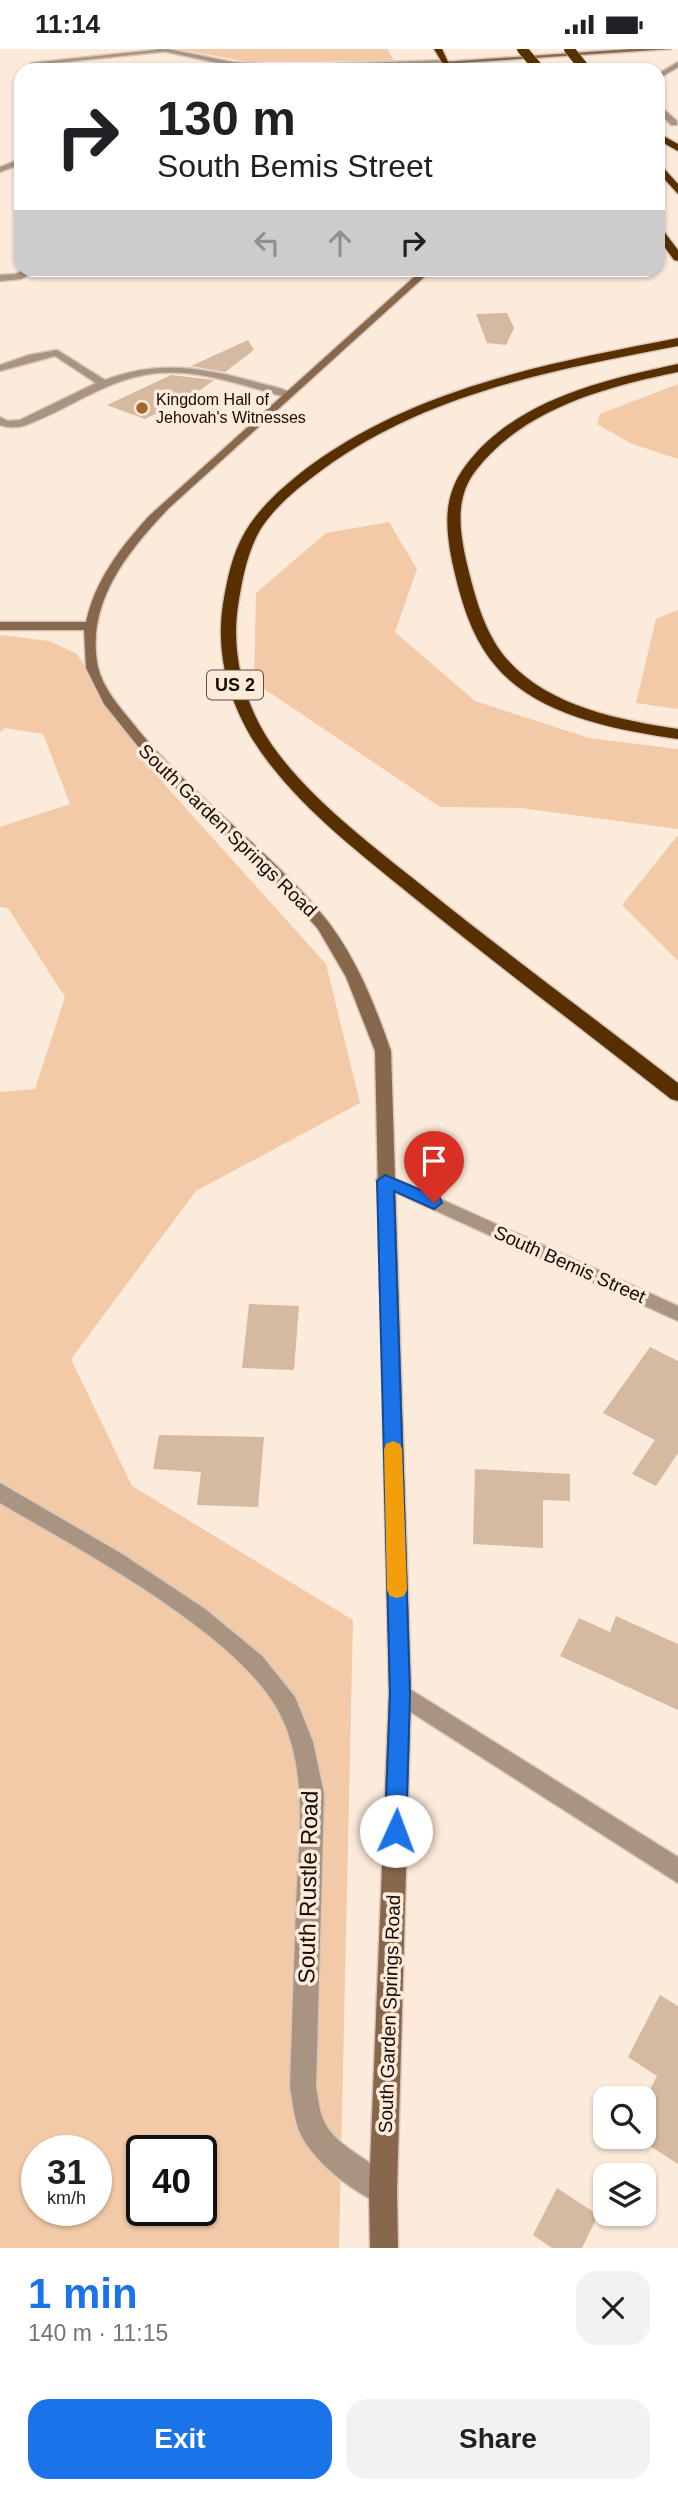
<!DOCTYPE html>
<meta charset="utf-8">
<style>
:root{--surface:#fff;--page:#f2f2f2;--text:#202124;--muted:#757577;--accent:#1a73e8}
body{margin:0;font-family:Helvetica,sans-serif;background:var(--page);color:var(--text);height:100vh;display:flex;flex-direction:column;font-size:26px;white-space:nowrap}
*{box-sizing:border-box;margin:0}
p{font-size:23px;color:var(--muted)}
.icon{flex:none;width:38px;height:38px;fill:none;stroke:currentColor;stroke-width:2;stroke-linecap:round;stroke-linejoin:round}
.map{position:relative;height:2199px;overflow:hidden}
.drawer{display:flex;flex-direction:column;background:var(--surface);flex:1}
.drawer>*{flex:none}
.guide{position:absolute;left:14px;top:14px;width:651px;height:214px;border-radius:21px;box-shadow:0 2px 5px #0004;background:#fff;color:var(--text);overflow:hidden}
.fabs{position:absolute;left:593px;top:2037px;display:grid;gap:14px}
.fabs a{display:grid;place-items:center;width:63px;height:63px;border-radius:14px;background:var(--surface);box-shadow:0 2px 5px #0004;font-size:35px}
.speed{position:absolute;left:21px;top:2086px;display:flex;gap:14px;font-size:35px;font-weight:700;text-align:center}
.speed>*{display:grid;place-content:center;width:91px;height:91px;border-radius:50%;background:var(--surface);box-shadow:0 2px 5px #0004;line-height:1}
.speed small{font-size:18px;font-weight:400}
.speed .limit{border:4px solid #111;border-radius:10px;background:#fff;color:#111}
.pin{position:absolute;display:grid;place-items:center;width:60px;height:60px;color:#fff;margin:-72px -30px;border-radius:50% 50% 50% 0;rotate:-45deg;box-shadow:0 0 7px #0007}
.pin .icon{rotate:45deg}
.me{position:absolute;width:77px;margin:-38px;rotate:2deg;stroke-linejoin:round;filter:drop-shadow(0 0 5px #0008)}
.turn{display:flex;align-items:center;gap:24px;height:147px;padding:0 28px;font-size:32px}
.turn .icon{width:91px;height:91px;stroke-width:2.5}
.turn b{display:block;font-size:49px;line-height:60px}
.lanes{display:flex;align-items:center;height:66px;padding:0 28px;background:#0003;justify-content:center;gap:35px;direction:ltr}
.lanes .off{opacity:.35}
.round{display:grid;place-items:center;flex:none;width:74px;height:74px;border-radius:21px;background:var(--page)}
.overview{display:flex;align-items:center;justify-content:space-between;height:119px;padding:0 28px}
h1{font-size:42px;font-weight:800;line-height:52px;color:var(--accent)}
.action{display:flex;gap:14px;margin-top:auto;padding:14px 28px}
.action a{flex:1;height:80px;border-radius:21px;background:var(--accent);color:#fff;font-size:28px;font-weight:800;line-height:80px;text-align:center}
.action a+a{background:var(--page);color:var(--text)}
.status{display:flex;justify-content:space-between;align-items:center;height:49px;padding:0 35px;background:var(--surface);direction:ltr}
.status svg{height:19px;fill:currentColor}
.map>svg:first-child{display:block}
</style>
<div class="status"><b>11:14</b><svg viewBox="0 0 49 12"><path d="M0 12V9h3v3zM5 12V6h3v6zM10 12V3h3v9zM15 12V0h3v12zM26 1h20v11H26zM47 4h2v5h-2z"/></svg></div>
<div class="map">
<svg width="678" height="2199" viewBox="0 0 678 2199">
<rect width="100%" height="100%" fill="#fceadb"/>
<path fill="#f3caa7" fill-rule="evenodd" d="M 177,0 L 388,0 L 394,12 L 249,13 Z
M 678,335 L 678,410 L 630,394 L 597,375 L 600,365 Z
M 389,473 L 417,520 L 395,583 L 475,652 L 589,689 L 678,700 L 678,780 L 521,759 L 440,758 L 254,633 L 256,544 L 326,484 Z
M 678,561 L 678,660 L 636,654 L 656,570 Z
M 0,586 L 49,592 L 77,605 L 165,736 L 326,915 L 360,1054 L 196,1142 L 71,1310 L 132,1437 L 353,1571 L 339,2199 L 0,2199 L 0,1043 L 35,1040 L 65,948 L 8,859 L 0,858 L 0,778 L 70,755 L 43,685 L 5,679 L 0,683 ZM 37,2102 L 96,2102 L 96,2161 L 37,2161 ZM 142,2102 L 201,2102 L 201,2161 L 142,2161 Z
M 678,786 L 678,912 L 622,856 Z"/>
<path fill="#d5b9a1" d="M 507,264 L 514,279 L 506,296 L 487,294 L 476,265 Z
M 248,291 L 254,301 L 225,323 L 191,317 Z
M 171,326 L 214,331 L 191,348 L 145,370 L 107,356 Z
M 249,1255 L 299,1257 L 294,1321 L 242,1319 Z
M 650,1298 L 678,1312 L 678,1404 L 656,1437 L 632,1425 L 655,1391 L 603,1364 Z
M 159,1386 L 264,1388 L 258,1458 L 197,1456 L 201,1423 L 153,1420 Z
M 475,1420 L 570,1425 L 570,1452 L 543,1451 L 543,1499 L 473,1495 Z
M 616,1567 L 678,1595 L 678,1661 L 560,1607 L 579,1569 L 610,1583 Z
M 660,1946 L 678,1957 L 678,2115 L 644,2093 L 644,2053 L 657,2027 L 628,2008 Z
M 557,2139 L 598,2166 L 582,2199 L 552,2199 L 533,2186 Z"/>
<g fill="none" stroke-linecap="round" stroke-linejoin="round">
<g stroke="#d7c6b9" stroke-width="3">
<path id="lane" d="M 164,0 L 170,2 L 35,16 L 31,14 Z
M 21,110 L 21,115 L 0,123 L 0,118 Z
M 26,220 L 38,220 L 21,230 L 0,232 L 0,226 L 16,225 Z
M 57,301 L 105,331 C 158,310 206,319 259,334 C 270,337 285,339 294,346 L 289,349 C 239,336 188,314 135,328 C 96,338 64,362 26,376 C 18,379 7,379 0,376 L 0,368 L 8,372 L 20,371 L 96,334 L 55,307 L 0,322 L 0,316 L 29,306 Z"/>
</g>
<g stroke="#d7c6b9" stroke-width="3">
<path id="street" d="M 153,0 L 168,0 L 232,13 L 282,17 L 446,11 L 450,13 L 279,21 L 232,17 Z
M 678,13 L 678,18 L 658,30 L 658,25 Z
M 658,55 L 677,72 L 677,76 L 671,76 L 658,62 Z
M 385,1125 L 678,1257 L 678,1272 L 379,1136 L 376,1131 L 379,1126 Z
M 0,1434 L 122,1505 L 205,1560 L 262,1607 L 295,1648 L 313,1693 L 324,1745 L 316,2038 C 318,2048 319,2061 323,2070 C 336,2103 385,2113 397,2142 L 393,2152 L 383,2156 C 353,2143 316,2115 301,2086 C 294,2072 293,2053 290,2038 C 292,1978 294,1918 296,1858 C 298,1795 310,1724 280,1665 C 240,1585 78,1500 0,1454 Z
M 400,1634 L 678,1808 L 678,1834 L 392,1651 L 389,1644 L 392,1637 Z"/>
</g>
<g stroke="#d7c6b9" stroke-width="3">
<path id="secondary" d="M 630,0 L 671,0 L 446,15 L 442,13 Z
M 423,220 L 433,220 L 169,459 C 128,502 85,554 98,618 C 103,639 118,656 131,672 C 185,741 257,791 315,857 C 352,898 373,950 391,1002 L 411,1644 L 397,2142 L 398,2199 L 370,2199 L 369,2142 L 389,1644 L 375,1002 L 346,928 L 318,880 L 282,839 L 157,721 L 104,655 L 86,619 L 84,581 L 0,581 L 0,573 L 86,573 C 95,531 121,498 149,467 Z"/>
</g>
<g stroke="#d7c6b9" stroke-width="3">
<path id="highway" d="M 434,0 L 442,0 L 449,15 L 443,15 Z
M 658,84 L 678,95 L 678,102 L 658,91 Z
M 658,113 L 678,135 L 678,145 L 658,123 Z
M 658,179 L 662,180 L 678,201 L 678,212 L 674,211 L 658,189 Z
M 678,289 L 678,297 C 554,321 426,344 322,421 C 299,438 275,457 260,481 C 247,504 242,531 238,557 C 230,610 247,665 280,707 C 320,758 374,798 425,839 C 508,906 594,969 678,1034 L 678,1052 L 671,1050 C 585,982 497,916 412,847 C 362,806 309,766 269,714 C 234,669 214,613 223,555 C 227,531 232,505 245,483 C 261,456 286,435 311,416 C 418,338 550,314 678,289 Z
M 678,315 L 678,323 C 606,338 525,359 477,420 C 455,447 459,479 466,511 C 474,544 483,581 505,608 C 546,657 619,671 678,680 L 678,690 C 616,681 536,667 494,615 C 470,586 460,548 452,512 C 445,477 443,446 466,416 C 515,351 603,331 678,315 Z"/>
</g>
<use href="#lane" fill="#a99481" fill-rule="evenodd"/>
<use href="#street" fill="#a99481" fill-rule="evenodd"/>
<use href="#secondary" fill="#87684d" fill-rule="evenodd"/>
<use href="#highway" fill="#582f00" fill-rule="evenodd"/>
<g stroke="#d7c6b9" stroke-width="11" stroke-linecap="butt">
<path id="highway-bridge" d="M 522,0 L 540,21
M 569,0 L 586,21"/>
</g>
<use href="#highway-bridge" stroke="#582f00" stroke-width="10"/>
</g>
<path fill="#1a73e8" stroke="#114b97" stroke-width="2" d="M 385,1126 L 440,1149 L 442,1154 L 434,1160 L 394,1142 L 410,1644 L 406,1782 L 403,1790 L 396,1793 L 388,1790 L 385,1782 L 390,1644 L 377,1132 Z"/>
<path fill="#f59e0b" d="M 393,1392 L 400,1395 L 402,1400 L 407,1541 L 404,1547 L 397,1549 L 390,1547 L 387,1541 L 384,1400 L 386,1395 Z"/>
<circle fill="#a4682b" stroke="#fceadb" stroke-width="2.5" cx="142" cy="359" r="7"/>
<g text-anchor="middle" stroke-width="7" stroke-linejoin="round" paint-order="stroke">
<g font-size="16" fill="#160c05" stroke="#fceadb" text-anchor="start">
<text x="156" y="356">Kingdom Hall of<tspan x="156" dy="18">Jehovah's Witnesses</tspan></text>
</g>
<rect fill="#fceadb" stroke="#5b4f45" stroke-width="2" x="207" y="621.5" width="56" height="29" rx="5"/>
<g font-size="18" font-weight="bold" fill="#160c05">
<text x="235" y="642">US 2</text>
</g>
<g font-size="19" fill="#160c05" stroke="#fceadb">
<text transform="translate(228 781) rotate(44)" y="7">South Garden Springs Road</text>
<text transform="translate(570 1215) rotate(24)" y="7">South Bemis Street</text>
<text transform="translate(389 1965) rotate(-88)" y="7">South Garden Springs Road</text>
</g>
<g font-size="23" fill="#160c05" stroke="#fceadb">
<text transform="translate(308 1838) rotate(-89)" y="8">South Rustle Road</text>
</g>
</g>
</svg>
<div class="fabs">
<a><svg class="icon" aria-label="search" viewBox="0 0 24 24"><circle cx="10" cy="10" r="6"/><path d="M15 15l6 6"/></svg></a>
<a><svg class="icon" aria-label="layers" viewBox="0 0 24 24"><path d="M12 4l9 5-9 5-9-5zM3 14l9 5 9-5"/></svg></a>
</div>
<div class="speed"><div>31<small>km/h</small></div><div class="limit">40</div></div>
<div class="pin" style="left:434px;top:1154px;background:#d93025"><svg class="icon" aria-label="arrive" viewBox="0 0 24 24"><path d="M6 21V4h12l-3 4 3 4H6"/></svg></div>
<svg class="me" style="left:396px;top:1782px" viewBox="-20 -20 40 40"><circle r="19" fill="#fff"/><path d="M0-13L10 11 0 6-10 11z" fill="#1a73e8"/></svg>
<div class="guide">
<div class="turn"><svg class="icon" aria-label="right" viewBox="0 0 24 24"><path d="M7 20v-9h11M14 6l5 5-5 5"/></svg><div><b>130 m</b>South Bemis Street</div></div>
<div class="lanes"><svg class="icon off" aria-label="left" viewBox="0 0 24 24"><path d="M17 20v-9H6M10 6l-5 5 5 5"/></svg><svg class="icon off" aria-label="ahead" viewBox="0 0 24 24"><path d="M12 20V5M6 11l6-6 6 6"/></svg><svg class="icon" aria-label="right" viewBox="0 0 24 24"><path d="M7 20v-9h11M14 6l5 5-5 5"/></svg></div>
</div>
</div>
<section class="drawer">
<div class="overview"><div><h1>1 min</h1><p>140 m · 11:15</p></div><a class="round"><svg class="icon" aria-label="close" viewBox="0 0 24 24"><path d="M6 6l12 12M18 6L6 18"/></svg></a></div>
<div class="action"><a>Exit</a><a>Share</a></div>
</section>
